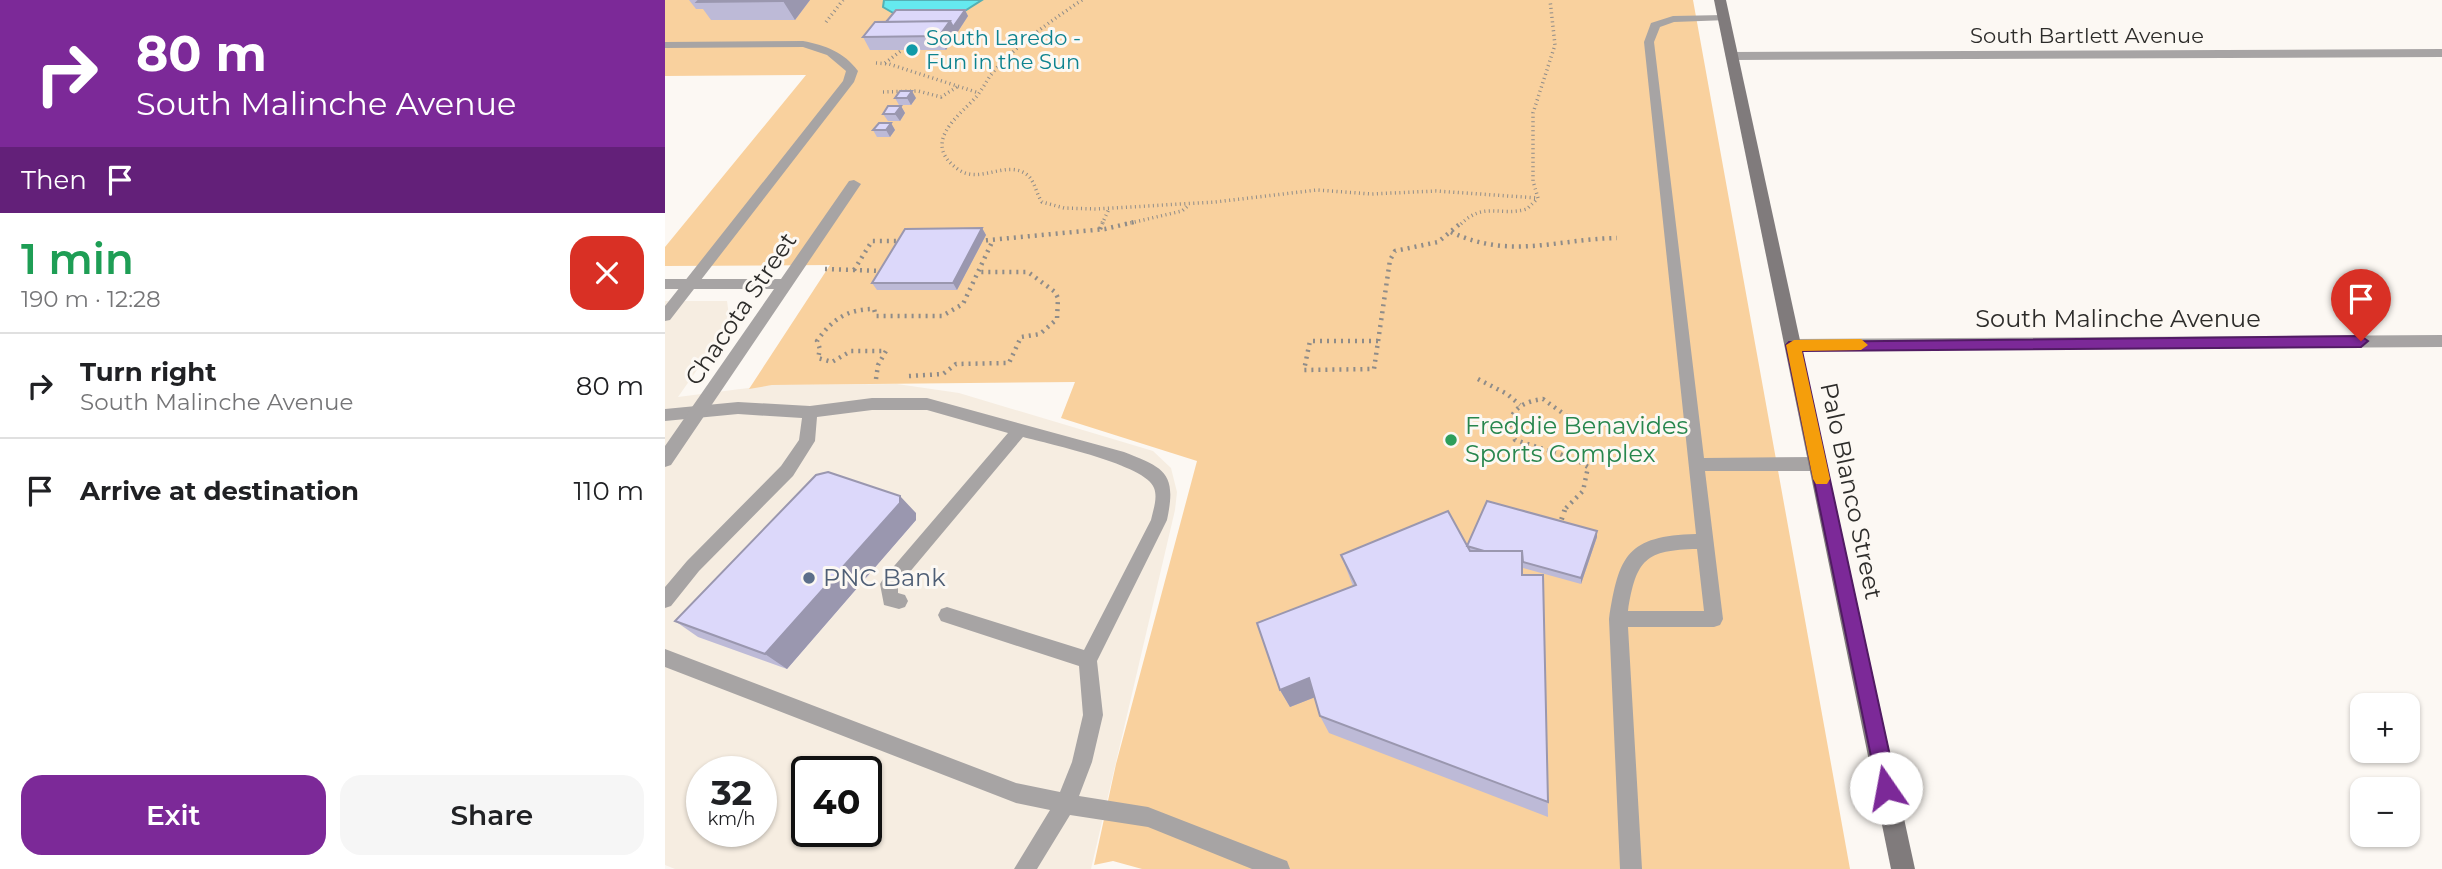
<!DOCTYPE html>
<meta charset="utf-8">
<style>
:root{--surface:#fff;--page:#f6f6f6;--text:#202124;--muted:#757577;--line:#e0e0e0;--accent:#7c2998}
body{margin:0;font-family:Montserrat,sans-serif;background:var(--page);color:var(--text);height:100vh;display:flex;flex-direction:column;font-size:26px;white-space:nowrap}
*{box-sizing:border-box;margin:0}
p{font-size:23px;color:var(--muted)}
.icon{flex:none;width:38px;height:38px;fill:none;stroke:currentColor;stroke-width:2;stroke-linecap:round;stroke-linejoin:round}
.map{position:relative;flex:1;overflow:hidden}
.side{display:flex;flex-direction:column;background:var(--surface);width:665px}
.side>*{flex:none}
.banner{background:#7c2998;color:#fff;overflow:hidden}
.tools{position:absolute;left:1685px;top:693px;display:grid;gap:14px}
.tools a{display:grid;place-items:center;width:70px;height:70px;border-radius:14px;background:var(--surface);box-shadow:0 2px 5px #0004;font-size:35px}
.speed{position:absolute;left:21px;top:756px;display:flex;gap:14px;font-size:35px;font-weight:700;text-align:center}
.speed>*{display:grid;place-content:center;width:91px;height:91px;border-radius:50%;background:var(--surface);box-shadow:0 2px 5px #0004;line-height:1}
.speed small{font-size:18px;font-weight:400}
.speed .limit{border:4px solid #111;border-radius:10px;background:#fff;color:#111}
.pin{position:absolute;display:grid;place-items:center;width:60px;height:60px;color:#fff;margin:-72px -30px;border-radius:50% 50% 50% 0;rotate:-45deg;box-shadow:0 0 7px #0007}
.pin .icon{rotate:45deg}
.me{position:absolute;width:77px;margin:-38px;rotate:348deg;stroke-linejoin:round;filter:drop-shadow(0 0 5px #0008)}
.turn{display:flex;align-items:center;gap:24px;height:147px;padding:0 21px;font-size:32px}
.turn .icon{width:91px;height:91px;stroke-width:2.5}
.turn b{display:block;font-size:49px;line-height:60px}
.then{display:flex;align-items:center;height:66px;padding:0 21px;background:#0003;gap:14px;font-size:26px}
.round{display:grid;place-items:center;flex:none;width:74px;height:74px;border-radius:21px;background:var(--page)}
.overview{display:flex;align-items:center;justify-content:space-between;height:119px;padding:0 21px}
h1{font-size:42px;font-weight:600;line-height:52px;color:#1e9e55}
.action{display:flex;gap:14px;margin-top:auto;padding:14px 21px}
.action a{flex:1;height:80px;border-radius:21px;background:var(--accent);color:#fff;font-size:28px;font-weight:600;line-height:80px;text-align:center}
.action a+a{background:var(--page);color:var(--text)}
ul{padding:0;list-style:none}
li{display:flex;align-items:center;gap:21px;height:105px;padding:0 21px;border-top:2px solid var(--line)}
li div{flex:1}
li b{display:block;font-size:26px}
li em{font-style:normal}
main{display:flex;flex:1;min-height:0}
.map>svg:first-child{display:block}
</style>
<main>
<section class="side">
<div class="banner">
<div class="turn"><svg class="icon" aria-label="right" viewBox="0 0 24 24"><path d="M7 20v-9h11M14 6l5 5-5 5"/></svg><div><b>80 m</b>South Malinche Avenue</div></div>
<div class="then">Then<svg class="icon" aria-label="arrive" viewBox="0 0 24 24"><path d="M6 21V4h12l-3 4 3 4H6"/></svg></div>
</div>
<div class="overview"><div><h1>1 min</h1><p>190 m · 12:28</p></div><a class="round" style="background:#d93025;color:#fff"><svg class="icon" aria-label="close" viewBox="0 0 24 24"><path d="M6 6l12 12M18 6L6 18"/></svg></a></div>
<ul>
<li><svg class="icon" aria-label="right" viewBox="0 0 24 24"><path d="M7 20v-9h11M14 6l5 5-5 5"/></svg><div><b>Turn right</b><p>South Malinche Avenue</p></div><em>80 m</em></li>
<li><svg class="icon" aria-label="arrive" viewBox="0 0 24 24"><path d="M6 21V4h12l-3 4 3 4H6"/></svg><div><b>Arrive at destination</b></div><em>110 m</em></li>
</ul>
<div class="action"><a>Exit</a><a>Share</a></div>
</section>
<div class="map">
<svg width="1777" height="869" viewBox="0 0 1777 869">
<rect width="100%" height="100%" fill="#fcf8f3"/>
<path fill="#f6ede1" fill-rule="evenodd" d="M 0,301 L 62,301 L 64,315 L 62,327 L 13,397 L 107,385 L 232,384 L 294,393 L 488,451 L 506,468 L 512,492 L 510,510 L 426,869 L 10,869 L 0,865 ZM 37,772 L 96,772 L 96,831 L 37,831 ZM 142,772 L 201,772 L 201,831 L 142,831 Z"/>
<path fill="#f9d19e" d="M 0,0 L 1028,0 L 1185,869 L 477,869 L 448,861 L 429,865 L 451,764 L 532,461 L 396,418 L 410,382 L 107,385 L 84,389 L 165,265 L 0,266 L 0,247 L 141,75 L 0,76 Z"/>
<path fill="#65e9ef" stroke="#54b0b4" stroke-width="2" d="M 219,0 L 317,0 L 298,12 L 230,14 L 218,7 Z"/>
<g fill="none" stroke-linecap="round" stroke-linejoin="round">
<path stroke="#8f8c89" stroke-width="3.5" stroke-dasharray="1 3.5" stroke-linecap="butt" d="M 417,0 C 386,21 354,43 329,71 C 322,79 318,89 311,97 C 293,117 255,143 294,170 C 315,184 341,160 361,174 C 370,180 371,194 377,202 L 399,208 L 431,209 L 550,202 L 652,190 L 706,194 L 771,191 L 873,198
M 161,22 L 178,0
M 211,63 L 224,64 L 314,93
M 220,63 L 237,50
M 218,92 L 253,91 L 276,97 L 292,87
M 873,198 L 868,181 L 868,113 L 890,45 L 885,0
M 437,224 L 444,209
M 461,224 L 517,211 L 524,205
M 796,224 C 819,201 835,217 862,209 L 873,198"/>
<path stroke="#8f8c89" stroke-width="4.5" stroke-dasharray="2 5" stroke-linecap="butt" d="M 435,229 L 438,222
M 786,232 C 845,260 891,239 952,238
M 314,241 L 440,229 L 469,222
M 160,269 L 218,271
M 189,270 L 207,241 L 239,241
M 713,341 L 645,341 L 639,370 L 709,369 L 725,260 L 730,251 L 773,242 L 797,222
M 244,376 L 278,374 L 291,364 L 344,363 L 356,337 L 375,334 L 392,319 L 393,298 L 390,292 L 363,272 L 313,272
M 211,379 L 213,365 L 221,351 L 186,351 L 167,362 L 153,358 L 155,349 L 152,341 C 167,319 183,309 209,309 L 211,316 L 277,316 L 298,304 L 328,240
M 813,379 L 842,394 L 855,405
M 901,508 L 918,491 L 923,467 L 910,459 L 850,440 L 844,425 C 847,407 862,401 878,399 L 910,422 L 933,425 L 966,424"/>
<path stroke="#8f8c89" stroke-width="5" stroke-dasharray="2 6" stroke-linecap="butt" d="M 894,527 L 901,506"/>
<path fill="#a7a4a4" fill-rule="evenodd" d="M 1059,15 L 1064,18 L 1063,20 L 1009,22 L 995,27 L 989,42 L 1039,458 L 1153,457 L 1159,459 L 1161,464 L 1159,469 L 1153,471 L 1040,471 L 1058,619 L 1055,625 L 1049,627 L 963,627 L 977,869 L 955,869 L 944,619 C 954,555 962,536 1031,534 L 979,42 L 986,23 L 1008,16 ZM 1032,549 L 1039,611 L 963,611 C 971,559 981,550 1032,549 Z
M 138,41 C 160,45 179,52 193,71 L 189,82 L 5,320 L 0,321 L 0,306 L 178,81 L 181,71 L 162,55 L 138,47 L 0,48 L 0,42 Z
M 207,398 L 262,398 L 459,452 C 500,468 512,473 502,520 L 432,661 L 438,715 L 427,762 L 414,796 L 483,807 L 622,861 L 625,869 L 587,869 L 483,827 L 405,815 L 372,869 L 349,869 L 385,810 L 351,803 L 0,667 L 0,649 L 351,783 L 395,792 L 407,762 L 418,715 L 414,666 L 282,623 L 276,621 L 273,615 L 276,609 L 282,607 L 419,650 L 486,520 C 488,510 493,498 489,488 C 482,465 384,444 358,437 L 233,586 L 233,593 L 240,595 L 243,601 L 240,607 L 234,609 L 219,605 L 215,584 L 218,579 L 343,433 L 262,410 L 207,410 L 152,417 L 150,441 L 128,476 L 34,571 L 6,606 L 0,608 L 0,587 L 22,561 L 116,466 L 134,440 L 137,418 L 73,414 L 0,421 L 0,409 L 73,402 L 145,406 Z"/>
<path fill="#a7a4a4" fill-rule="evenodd" d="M 1777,49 L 1777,57 L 1067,60 L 1061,56 L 1067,52 Z
M 189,180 L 196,184 L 6,465 L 0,467 L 0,446 L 109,289 L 0,289 L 0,279 L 116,279 L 184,181 Z
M 1777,335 L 1777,347 L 1129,351 L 1121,345 L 1129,339 Z"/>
<path fill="#807b7c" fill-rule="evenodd" d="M 1049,0 L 1061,0 L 1250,869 L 1226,869 Z"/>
</g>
<path fill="#bdbad7" d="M 24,0 L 145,0 L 130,20 L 46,20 L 38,9 L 31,9 Z
M 300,10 L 303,16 L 281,50 L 205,50 L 198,37 L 221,22 Z
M 230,98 L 251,98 L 246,105 L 234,105 Z
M 236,106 L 240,113 L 235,121 L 223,121 L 218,114 Z
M 226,123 L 230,130 L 225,137 L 212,137 L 208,130 Z
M 317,228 L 321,235 L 292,290 L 212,290 L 207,283 Z
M 251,513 L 251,520 L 122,669 L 33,637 L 10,621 Z
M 932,531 L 932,537 L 916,584 L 858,568 L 858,575 L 878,575 L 883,817 L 664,733 L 655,716 L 650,697 L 625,707 L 615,690 L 688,586 L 676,555 L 802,547 Z"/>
<path fill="#9a97af" d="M 119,0 L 145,0 L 130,20 L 118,1 Z
M 300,10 L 303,16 L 281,50 L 274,36 L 285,21 Z
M 247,91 L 251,98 L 246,105 L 242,98 Z
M 236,106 L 240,113 L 235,121 L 230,114 Z
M 226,123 L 230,130 L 225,137 L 221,130 Z
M 317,228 L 321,235 L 292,290 L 288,283 Z
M 235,496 L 251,513 L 251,520 L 122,669 L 100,654 Z
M 932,531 L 932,537 L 916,584 L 916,578 Z
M 644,678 L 653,696 L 625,707 L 615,690 Z"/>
<path fill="#dcd8fa" stroke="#9a97af" stroke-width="2" d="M 34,0 L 119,0 L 118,1 L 32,2 Z
M 231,10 L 300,10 L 288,27 L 285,21 L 221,22 Z
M 285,21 L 274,36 L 198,37 L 210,22 Z
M 235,91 L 247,91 L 242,98 L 230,98 Z
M 223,106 L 236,106 L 230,114 L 218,114 Z
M 214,123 L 226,123 L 221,130 L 208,130 Z
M 317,228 L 288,283 L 207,283 L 240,229 Z
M 163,472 L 235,496 L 235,503 L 100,654 L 10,621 L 151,475 Z
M 822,501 L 932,531 L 916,578 L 858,562 L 857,551 L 819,551 L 802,546 Z
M 783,511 L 805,551 L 857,551 L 857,575 L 878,575 L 883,802 L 655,716 L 644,678 L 615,690 L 592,623 L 691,585 L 676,555 Z"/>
<path fill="#7c2998" stroke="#511b63" stroke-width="2" d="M 1696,336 L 1703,341 L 1696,347 L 1137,351 L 1232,788 L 1229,795 L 1221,798 L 1214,795 L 1121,345 L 1124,342 Z"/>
<path fill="#f59e0b" d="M 1196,339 L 1203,345 L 1196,350 L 1137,351 L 1165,479 L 1162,484 L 1151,484 L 1148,479 L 1121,345 L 1129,340 Z"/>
<circle fill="#0f9aa8" stroke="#fcf8f3" stroke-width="2.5" cx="247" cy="50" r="7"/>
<circle fill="#2e9e5b" stroke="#fcf8f3" stroke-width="2.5" cx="786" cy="440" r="7"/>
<circle fill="#5c6f8a" stroke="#fcf8f3" stroke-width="2.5" cx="144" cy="578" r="7"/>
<g text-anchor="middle" stroke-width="6" stroke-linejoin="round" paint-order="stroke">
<g font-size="21" fill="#2d2c2a" stroke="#fcf8f3">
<text x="1422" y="43">South Bartlett Avenue</text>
</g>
<g font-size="21" fill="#0d838f" stroke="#fcf8f3" text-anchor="start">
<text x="261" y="45">South Laredo -<tspan x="261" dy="24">Fun in the Sun</tspan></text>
</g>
<g font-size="24" fill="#2d2c2a" stroke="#fcf8f3">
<text transform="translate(76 309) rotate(-56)" y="8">Chacota Street</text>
<text x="1453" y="327">South Malinche Avenue</text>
<text transform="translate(1186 491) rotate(78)" y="8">Palo Blanco Street</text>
</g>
<g font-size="24" fill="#27864d" stroke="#fcf8f3" text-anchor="start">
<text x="800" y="434">Freddie Benavides<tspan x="800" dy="28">Sports Complex</tspan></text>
</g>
<g font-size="24" fill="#4e5e75" stroke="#fcf8f3" text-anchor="start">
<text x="158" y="586">PNC Bank</text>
</g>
</g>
</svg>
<div class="tools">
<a>+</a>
<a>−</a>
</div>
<div class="speed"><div>32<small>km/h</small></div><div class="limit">40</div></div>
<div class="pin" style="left:1696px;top:341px;background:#d93025"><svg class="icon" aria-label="arrive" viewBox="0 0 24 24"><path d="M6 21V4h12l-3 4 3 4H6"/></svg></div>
<svg class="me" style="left:1221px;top:788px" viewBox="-20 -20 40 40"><circle r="19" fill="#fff"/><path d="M0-13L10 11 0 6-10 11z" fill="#7c2998"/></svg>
</div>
</main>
